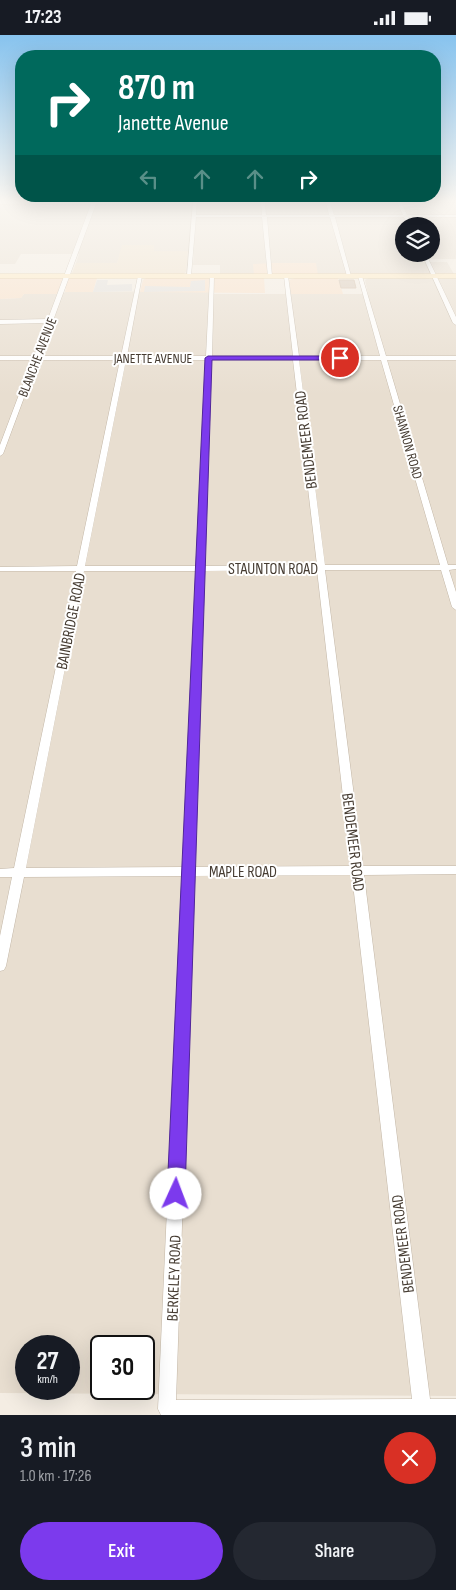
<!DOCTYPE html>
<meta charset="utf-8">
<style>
:root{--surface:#171b24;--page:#242831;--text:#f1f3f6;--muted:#9ea1a6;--accent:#7c3aed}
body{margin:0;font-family:"Sofia Sans Condensed",sans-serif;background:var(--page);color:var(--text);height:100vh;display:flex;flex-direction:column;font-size:19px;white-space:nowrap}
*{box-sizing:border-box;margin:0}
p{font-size:16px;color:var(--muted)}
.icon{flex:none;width:28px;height:28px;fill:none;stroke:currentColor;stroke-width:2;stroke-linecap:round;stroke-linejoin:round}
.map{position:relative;height:1380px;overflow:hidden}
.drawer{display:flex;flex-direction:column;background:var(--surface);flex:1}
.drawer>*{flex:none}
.guide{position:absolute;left:15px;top:15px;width:426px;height:152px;border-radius:20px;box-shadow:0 5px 20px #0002;background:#00695c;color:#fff;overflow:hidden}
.controls{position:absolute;left:395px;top:182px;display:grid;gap:10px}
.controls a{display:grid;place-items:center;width:45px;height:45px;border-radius:50%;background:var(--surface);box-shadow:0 5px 20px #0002;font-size:25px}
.speed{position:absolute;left:15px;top:1300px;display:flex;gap:10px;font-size:25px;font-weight:700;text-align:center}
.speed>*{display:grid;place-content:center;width:65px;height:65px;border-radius:50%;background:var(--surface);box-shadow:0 5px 20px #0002;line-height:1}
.speed small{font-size:12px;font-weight:400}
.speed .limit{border:2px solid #111;border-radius:8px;background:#fff;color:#111}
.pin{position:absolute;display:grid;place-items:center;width:42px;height:42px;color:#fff;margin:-21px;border:2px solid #fff;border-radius:50%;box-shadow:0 1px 5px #0007}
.me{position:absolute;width:55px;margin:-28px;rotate:2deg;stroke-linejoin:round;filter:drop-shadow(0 0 4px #0008)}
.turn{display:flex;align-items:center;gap:18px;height:105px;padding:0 20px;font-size:22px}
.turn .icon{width:65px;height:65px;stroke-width:2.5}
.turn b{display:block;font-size:35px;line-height:42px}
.lanes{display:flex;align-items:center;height:48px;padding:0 20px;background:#0003;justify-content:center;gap:25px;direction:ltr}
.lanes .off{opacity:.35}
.round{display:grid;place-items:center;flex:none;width:52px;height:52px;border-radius:26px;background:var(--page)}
.summary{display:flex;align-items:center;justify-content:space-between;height:85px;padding:0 20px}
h1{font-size:30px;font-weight:600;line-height:38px}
.button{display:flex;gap:10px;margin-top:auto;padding:10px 20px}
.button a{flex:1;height:58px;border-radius:30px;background:var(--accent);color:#fff;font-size:20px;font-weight:600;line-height:58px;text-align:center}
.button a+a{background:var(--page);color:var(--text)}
.status{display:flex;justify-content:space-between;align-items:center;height:35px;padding:0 25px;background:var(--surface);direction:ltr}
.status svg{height:14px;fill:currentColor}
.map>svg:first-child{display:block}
</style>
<div class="status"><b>17:23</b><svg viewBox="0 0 49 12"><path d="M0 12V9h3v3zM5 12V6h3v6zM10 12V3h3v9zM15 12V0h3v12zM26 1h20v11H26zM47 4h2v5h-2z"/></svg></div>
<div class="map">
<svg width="456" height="1380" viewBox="0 0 456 1380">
<rect width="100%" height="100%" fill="#f4ede3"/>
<path fill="#e8ded0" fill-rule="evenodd" d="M 23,167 L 456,167 L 456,224 L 423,224 L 424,227 L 447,227 L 454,239 L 318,240 L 274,229 L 254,240 L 220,240 L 220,230 L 193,230 L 194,216 L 153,216 L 154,211 L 123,210 L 117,228 L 76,228 L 79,219 L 21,219 L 15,229 L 0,229 L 0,169 L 22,169 ZM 404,191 L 431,191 L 431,219 L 404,219 Z
M 369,243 L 456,243 L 456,1361 L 0,1358 L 0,264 L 21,263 L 24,259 L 64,258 L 65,257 L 209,256 L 209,259 L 368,259 L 365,245 ZM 26,1311 L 69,1311 L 69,1354 L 26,1354 ZM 101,1311 L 144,1311 L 144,1354 L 101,1354 Z"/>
<path fill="#f9e1ca" d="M 274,228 L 316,228 L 318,240 L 254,240 L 253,229 Z
M 0,243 L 97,243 L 93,257 L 65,257 L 66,253 L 60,253 L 58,259 L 24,259 L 21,263 L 0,264 Z
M 146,243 L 264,243 L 265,258 L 140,257 L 143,245 Z
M 295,243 L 338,243 L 343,259 L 291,259 L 289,245 Z"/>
<path fill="#efe1cb" d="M 122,210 L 154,210 L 154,216 L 188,216 L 186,237 L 183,239 L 72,238 L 76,228 L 117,228 Z"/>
<path fill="#e3e0dc" d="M 97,245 L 108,245 L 107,250 L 132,249 L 132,256 L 93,257 Z
M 205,245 L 205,256 L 144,257 L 145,251 L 190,252 L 191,246 Z"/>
<path fill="#d9caba" stroke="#d2bea9" d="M 339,245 L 354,245 L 356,253 L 341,253 Z"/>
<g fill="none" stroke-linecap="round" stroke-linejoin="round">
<g stroke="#c3b7a7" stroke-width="1">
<path id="street" d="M 0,167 L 165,168 L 96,169 L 40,321 L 121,321 L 138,241 L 140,240 L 142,241 L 127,321 L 206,321 L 210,241 L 212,240 L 214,241 L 212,321 L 293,321 L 284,241 L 286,240 L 288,241 L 299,321 L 380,321 L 358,241 L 360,240 L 362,241 L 386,321 L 456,321 L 456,325 L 387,325 L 448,530 L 456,530 L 456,534 L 449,535 L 456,557 L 456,575 L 452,572 L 441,535 L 325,535 L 363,831 L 456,831 L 456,839 L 364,840 L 430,1364 L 456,1364 L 456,1380 L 161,1380 L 158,1374 L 182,841 L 24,842 L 6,931 L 4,935 L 0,936 L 0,901 L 12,842 L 0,842 L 0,834 L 14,833 L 76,536 L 0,536 L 0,532 L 77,531 L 120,325 L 38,325 L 3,419 L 0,421 L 0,410 L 32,325 L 0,325 L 0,321 L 34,321 L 46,288 L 0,289 L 0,285 L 48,284 L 91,169 L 0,169 ZM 126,325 L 206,325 L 196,531 L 85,531 ZM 212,325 L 293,325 L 317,530 L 205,531 ZM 299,325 L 381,325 L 440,530 L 325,530 ZM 317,535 L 351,831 L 194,832 L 204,536 ZM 84,536 L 196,536 L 183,832 L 26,833 ZM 352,840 L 412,1364 L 176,1365 L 194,841 Z
M 193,167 L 197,167 L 196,180 L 262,180 L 261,167 L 265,167 L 266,180 L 329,180 L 326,167 L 330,167 L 334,180 L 403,180 L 397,167 L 401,167 L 407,180 L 456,180 L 456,182 L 408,182 L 412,191 L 408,191 L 404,182 L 335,182 L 351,241 L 349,242 L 347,241 L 330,182 L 267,182 L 272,241 L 270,242 L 268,241 L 262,182 L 196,182 L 191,241 L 189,242 L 187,241 Z
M 422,219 L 426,219 L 456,282 L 456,290 L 453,288 Z"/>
</g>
<g stroke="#dcc18e" stroke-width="1">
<path id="secondary" d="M 0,239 L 456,239 L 456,243 L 0,243 Z"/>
</g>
<use href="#street" fill="#fff" fill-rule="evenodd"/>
<use href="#secondary" fill="#ffeac1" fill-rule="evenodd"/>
</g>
<linearGradient id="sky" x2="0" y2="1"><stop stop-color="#87c3ee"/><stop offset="0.46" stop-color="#faf7f2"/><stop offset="1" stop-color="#faf7f2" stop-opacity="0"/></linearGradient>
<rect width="456" height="360" fill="url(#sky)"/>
<path fill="#7c3aed" stroke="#51269a" d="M 208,321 L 340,321 L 343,323 L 340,325 L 212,325 L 185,1159 L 182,1165 L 176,1168 L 170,1165 L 167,1159 L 205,323 Z"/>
<g text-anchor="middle" stroke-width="4" stroke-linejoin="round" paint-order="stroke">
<g font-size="14" fill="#463c32" stroke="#fff">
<text transform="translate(37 322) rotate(-69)" y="5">BLANCHE AVENUE</text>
<text x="153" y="328">JANETTE AVENUE</text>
<text transform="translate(408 407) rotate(74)" y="5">SHANNON ROAD</text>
</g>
<g font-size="16" fill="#463c32" stroke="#fff">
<text transform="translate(305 405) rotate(-97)" y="6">BENDEMEER ROAD</text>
<text x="273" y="539">STAUNTON ROAD</text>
<text transform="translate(70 586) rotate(-79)" y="6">BAINBRIDGE ROAD</text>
<text transform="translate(354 807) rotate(83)" y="6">BENDEMEER ROAD</text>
<text x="243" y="842">MAPLE ROAD</text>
<text transform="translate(402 1209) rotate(-97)" y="6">BENDEMEER ROAD</text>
<text transform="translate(173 1243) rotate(-88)" y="6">BERKELEY ROAD</text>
</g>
</g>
</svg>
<div class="controls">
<a><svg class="icon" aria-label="layers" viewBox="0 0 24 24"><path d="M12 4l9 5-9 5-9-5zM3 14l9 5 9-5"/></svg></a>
</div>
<div class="speed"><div>27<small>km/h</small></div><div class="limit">30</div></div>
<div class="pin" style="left:340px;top:323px;background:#d93025"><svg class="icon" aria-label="arrive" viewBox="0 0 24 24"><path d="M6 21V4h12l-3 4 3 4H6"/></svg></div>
<svg class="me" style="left:176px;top:1159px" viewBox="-20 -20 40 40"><circle r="19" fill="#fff"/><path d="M0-13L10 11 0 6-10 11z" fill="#7c3aed"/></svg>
<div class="guide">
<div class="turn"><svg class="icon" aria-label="right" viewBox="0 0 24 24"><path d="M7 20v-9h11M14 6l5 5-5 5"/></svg><div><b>870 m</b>Janette Avenue</div></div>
<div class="lanes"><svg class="icon off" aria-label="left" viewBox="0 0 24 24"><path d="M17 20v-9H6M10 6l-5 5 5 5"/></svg><svg class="icon off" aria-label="ahead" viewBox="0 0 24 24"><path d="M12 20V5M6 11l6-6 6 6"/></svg><svg class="icon off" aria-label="ahead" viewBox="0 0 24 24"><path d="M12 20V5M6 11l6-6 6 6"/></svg><svg class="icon" aria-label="right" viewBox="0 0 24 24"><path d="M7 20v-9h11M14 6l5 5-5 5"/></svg></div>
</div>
</div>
<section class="drawer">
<div class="summary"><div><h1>3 min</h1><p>1.0 km · 17:26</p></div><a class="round" style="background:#d93025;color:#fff"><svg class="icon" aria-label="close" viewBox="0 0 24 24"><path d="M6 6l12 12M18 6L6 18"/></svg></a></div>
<div class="button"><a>Exit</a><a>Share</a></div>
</section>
